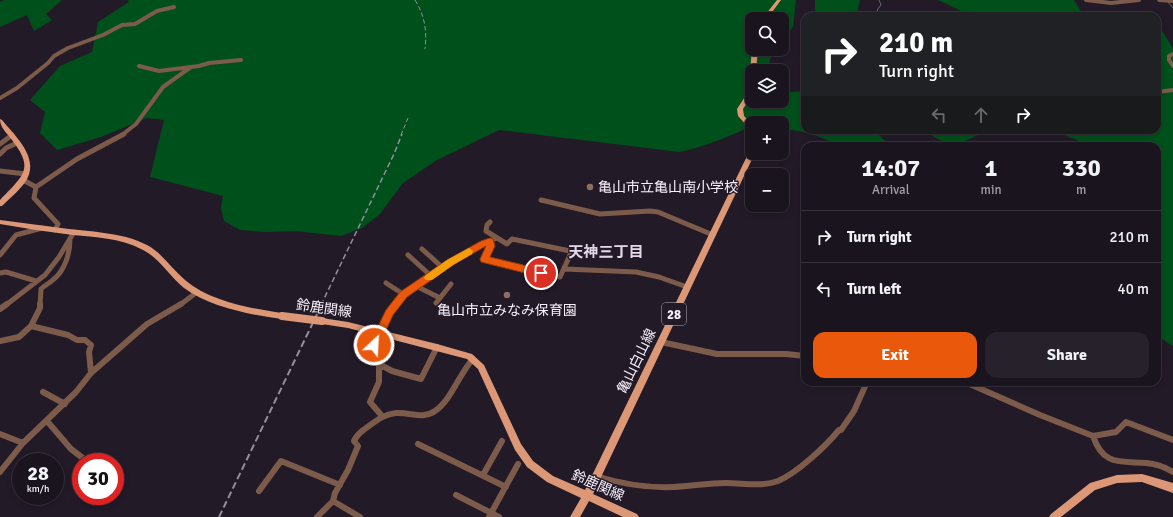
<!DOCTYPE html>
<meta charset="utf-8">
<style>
:root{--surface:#1a141e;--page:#27212b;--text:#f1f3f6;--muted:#9f9ea4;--line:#38333c;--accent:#ea580c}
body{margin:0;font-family:Signika,"Noto Sans JP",sans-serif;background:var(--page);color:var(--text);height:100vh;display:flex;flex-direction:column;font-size:15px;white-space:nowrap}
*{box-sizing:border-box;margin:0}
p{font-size:13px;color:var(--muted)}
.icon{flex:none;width:22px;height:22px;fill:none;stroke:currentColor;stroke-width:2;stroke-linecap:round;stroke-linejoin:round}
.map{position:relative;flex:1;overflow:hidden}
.sheet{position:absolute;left:801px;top:142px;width:360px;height:244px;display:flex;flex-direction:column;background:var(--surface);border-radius:12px;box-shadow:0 2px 6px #0003,0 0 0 1px var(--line)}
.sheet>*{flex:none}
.hud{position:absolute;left:801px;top:12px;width:360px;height:122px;border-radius:12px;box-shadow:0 2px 6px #0003,0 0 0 1px var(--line);background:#202124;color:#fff;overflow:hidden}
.controls{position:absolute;left:745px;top:12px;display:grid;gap:8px}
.controls a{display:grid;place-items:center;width:44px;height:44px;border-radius:8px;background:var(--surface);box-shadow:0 2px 6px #0003,0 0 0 1px var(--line);font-size:20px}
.speed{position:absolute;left:12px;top:453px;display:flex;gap:8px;font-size:20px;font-weight:700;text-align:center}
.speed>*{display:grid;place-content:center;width:52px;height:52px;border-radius:50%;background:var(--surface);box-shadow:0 2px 6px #0003,0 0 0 1px var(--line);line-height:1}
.speed small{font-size:10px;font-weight:400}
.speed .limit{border:6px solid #d22;background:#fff;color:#111}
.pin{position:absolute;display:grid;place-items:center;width:34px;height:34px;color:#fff;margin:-17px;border:2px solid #fff;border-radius:50%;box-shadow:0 1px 4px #0007}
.me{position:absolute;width:44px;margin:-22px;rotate:25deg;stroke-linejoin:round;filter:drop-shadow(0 0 3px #0008)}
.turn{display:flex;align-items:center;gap:14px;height:84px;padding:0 12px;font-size:18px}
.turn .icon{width:52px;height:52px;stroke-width:2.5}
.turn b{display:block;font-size:28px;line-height:34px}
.lanes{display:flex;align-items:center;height:38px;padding:0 12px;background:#0003;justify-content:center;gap:20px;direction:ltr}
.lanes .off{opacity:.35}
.eta{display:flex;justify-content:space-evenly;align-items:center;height:68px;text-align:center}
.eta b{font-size:24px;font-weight:700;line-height:28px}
.primary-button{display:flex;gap:8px;margin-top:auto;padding:8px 12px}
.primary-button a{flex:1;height:46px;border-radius:12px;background:var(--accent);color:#fff;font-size:16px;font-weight:700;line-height:46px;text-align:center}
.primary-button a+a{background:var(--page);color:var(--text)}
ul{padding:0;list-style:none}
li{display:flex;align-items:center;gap:12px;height:52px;padding:0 12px;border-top:1px solid var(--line)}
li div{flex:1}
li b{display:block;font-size:15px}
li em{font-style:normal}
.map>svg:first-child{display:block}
</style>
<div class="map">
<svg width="1173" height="517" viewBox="0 0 1173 517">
<rect width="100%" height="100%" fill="#231a28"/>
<path fill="#00501b" d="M 4,0 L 62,0 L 46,14 L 52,20 L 34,31 L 27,15 L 0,27 L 0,2 Z
M 128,0 L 796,0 L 793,27 L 782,41 L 782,19 L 752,19 L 752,49 L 777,49 L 770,59 L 768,71 L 752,71 L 752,101 L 782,101 L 782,89 L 791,92 L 805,91 L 805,130 L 874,130 L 890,146 L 842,146 L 812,134 L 782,128 L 782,123 L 752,123 L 752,126 C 728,137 704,147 679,152 L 499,130 L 437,160 L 403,183 L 380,214 L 362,228 L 341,236 L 295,231 L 265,232 L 240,230 L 224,221 L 221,208 L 223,196 L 150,177 L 164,120 L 147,118 L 101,137 L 57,150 L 40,133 L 45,112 L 30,100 L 60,66 L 92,52 L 98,22 L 129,2 Z
M 815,0 L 860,0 L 856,16 L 815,16 Z
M 938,0 L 1074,0 L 1084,16 L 972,16 Z
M 1157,22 L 1173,49 L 1173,346 L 1157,336 L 1157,146 L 1083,146 L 1077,140 L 1050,130 L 1157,130 Z
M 924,130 L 987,130 C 959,145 951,150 924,130 Z"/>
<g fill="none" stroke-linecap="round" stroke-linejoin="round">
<path stroke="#587178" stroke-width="1" d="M 879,0 L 881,5 L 877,10 L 882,16
M 1168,2 L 1173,8"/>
<path stroke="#7c5b4b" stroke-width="4" d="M 1086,0 L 1111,3 L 1139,0
M 1159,0 L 1173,1
M 1173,54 L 1169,56 L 1169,60 L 1173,66
M 139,66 L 159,71 L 199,66 L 209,63 L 241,60
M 1157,92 L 1173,90
M 0,98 L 17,88 L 48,63 L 54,56 L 68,48 L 103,35 L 122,25 L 135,24 L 157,11 L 174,7
M 122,135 L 136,124 L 163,87 L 191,67"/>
<path stroke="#7c5b4b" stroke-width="5" d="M 0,144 L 12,135
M 0,154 L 6,148 L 17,143
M 0,171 L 26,174
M 23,180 L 36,187 L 34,198 L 58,224 L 55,230
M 36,187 L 77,159 L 124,134
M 541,200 L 600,214 L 650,211 L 658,212 L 713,235
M 490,222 L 487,225 L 486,231 L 507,244 L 512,239 L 570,251 L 570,255 L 560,277 L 484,259 L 490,247 L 490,241
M 422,249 L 443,268
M 0,255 L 16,235 L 42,228
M 408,255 L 431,276
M 564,269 L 636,272 L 659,277 L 687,287
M 0,273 L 6,272 L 36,281
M 386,283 L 403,294
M 416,286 L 440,298
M 436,303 L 451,284
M 6,305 L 45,275 L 59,257 L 74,232
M 40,305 L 41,289 C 45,285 50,283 54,279 C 65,270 70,253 70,239
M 180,305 L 197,292
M 395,305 L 403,294 L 450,262 L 484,243 L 497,238"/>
<path stroke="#7c5b4b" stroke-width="6" d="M 396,304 L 390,312 L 368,358 L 392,371 L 421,379 L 437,347
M 0,309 L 7,304
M 31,326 L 40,308 L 40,304
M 0,341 L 19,337 L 31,326 L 68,335 L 77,340 L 85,340 L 91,345 L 89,352 L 91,373
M 661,342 L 717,354 L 786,354 L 805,356
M 379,363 L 379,382 L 370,402 L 382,416
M 965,382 L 1040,415 L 1093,436 L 1116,432 L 1126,422 L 1173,440
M 43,392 L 65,404
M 47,421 L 71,449 L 84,459
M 0,434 L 23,443
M 1093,436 C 1103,466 1120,461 1146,463 C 1156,464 1165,467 1173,472
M 418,444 L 506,487
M 0,472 L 23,443 L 76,392 L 91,373 L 147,324 L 181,304
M 483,475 L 502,441
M 596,476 C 621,484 648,488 674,487 C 692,486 709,483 726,483 C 743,483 762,487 778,481 C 797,473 826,446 839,430 L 841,430 L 854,411 L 867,382
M 259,491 L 281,461 L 340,485
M 456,495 L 499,517
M 333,501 L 360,517
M 317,517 L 333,501 L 335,493 L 348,470 L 358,446 L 354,441 C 357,434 361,432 366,428 C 376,421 384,414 396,413 C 411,412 422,420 435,411 C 452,399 459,374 473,359
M 489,517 L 518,464"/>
<path fill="#dc9876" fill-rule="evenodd" d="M 777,0 L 781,0 L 767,19 L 762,19 Z
M 752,49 L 758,49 L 756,71 L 752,71 L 752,72 L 750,71 Z
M 752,84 L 752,95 L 743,109 L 744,116 L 752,124 L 752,130 L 750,129 L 738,116 L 737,109 L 748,92 L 749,86 Z
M 0,119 L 2,120 C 16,137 40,158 26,181 C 20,190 10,198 2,206 L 0,206 L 0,200 C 26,173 35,168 8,135 C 4,130 0,126 0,119 Z
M 752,150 L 752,153 L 755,153 L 593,494 L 637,514 L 639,517 L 623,517 L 589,501 L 580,517 L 570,517 L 581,498 L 547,482 L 527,467 L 515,450 L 478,369 L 467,359 L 348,328 L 322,324 L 319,323 L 318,321 L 319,319 L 322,318 L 348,322 L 437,344 L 472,354 L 484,365 L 521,444 L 533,461 L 553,476 L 585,490 L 749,152 Z
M 0,220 C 23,223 46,226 69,229 C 95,232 124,233 147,245 C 162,253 172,269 185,280 C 211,302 250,308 282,313 L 285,314 L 286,316 L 285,318 L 282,319 C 251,315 210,307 184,288 C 169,276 159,257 141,249 C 120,238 95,237 73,235 C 48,232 24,228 0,224 Z
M 1142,474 L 1173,483 L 1173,493 L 1142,482 L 1117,483 L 1095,490 L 1061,517 L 1049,517 L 1051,514 L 1090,483 L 1117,475 Z"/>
<path stroke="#958d99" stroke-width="1" stroke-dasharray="4.5 2.5" stroke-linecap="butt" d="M 415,0 C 425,16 427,31 425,49
M 401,135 L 408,118"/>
<path stroke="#958d99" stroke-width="1.5" stroke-dasharray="5.5 3" stroke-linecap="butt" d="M 321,305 L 394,154 L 402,134"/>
<path stroke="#958d99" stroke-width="2" stroke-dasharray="7 3.5" stroke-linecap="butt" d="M 219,517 L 322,304"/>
<path stroke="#dc9876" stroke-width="8" d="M 282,316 L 322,321"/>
</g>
<path fill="#ea580c" stroke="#983908" d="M 490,238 L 493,239 L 495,246 L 490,257 L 544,270 L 545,273 L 544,275 L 541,277 L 481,262 L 480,259 L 486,246 L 453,265 L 407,297 L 393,315 L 378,348 L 374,350 L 371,348 L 369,345 L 386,310 L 400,292 L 447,260 L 481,241 Z"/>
<path fill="#f59e0b" d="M 469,248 L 473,251 L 472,254 L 453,265 L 432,280 L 426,280 L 424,278 L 426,275 L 447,260 Z"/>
<g fill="#8d6e63" stroke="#231a28" stroke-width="1.5">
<circle cx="590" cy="187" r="4"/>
<circle cx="507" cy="295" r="4"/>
</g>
<g text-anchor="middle" stroke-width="3" stroke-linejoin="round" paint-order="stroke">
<rect fill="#231a28" stroke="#b7b0bb" stroke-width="1" x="662" y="303" width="24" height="22" rx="3"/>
<g font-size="13" font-weight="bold" fill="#f7f0fa">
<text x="674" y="319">28</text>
</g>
<g font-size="14" fill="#f7f0fa" stroke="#231a28" text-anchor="start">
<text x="598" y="192">亀山市立亀山南小学校</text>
<text x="507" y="315" text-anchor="middle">亀山市立みなみ保育園</text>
</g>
<g font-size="14" fill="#f7f0fa" stroke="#231a28">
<text transform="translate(324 308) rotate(8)" y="5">鈴鹿関線</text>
<text transform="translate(636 361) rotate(-64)" y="5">亀山白山線</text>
<text transform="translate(598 485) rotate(24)" y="5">鈴鹿関線</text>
</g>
<g font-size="15" font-weight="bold" fill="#e4d7ea" stroke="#231a28">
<text x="606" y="257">天神三丁目</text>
</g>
</g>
</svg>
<div class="controls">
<a><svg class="icon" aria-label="search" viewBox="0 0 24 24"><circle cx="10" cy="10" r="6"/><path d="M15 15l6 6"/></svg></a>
<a><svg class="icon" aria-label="layers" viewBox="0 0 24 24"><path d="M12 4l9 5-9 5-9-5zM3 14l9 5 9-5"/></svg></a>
<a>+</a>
<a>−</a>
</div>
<div class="speed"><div>28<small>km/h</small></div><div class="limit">30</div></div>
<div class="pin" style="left:541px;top:273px;background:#d93025"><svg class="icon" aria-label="arrive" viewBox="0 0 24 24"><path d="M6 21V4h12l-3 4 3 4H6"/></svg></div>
<svg class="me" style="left:374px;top:345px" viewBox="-20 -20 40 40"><circle r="17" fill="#ea580c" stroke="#fff" stroke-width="3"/><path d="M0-11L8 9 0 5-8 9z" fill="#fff"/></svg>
<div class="hud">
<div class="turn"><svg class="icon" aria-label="right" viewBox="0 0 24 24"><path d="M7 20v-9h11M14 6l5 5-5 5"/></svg><div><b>210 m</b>Turn right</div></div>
<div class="lanes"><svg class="icon off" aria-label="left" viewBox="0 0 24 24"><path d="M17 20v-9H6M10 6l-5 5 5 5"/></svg><svg class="icon off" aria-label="ahead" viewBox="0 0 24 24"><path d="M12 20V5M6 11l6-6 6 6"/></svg><svg class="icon" aria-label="right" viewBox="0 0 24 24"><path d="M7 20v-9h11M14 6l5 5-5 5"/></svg></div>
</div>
<section class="sheet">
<div class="eta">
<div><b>14:07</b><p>Arrival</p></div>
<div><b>1</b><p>min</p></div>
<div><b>330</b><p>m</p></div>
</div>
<ul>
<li><svg class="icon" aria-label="right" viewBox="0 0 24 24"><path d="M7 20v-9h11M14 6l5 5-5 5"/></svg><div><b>Turn right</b></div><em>210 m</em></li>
<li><svg class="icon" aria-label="left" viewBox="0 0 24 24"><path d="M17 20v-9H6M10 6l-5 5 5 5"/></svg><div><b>Turn left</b></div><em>40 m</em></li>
</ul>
<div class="primary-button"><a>Exit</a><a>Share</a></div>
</section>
</div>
